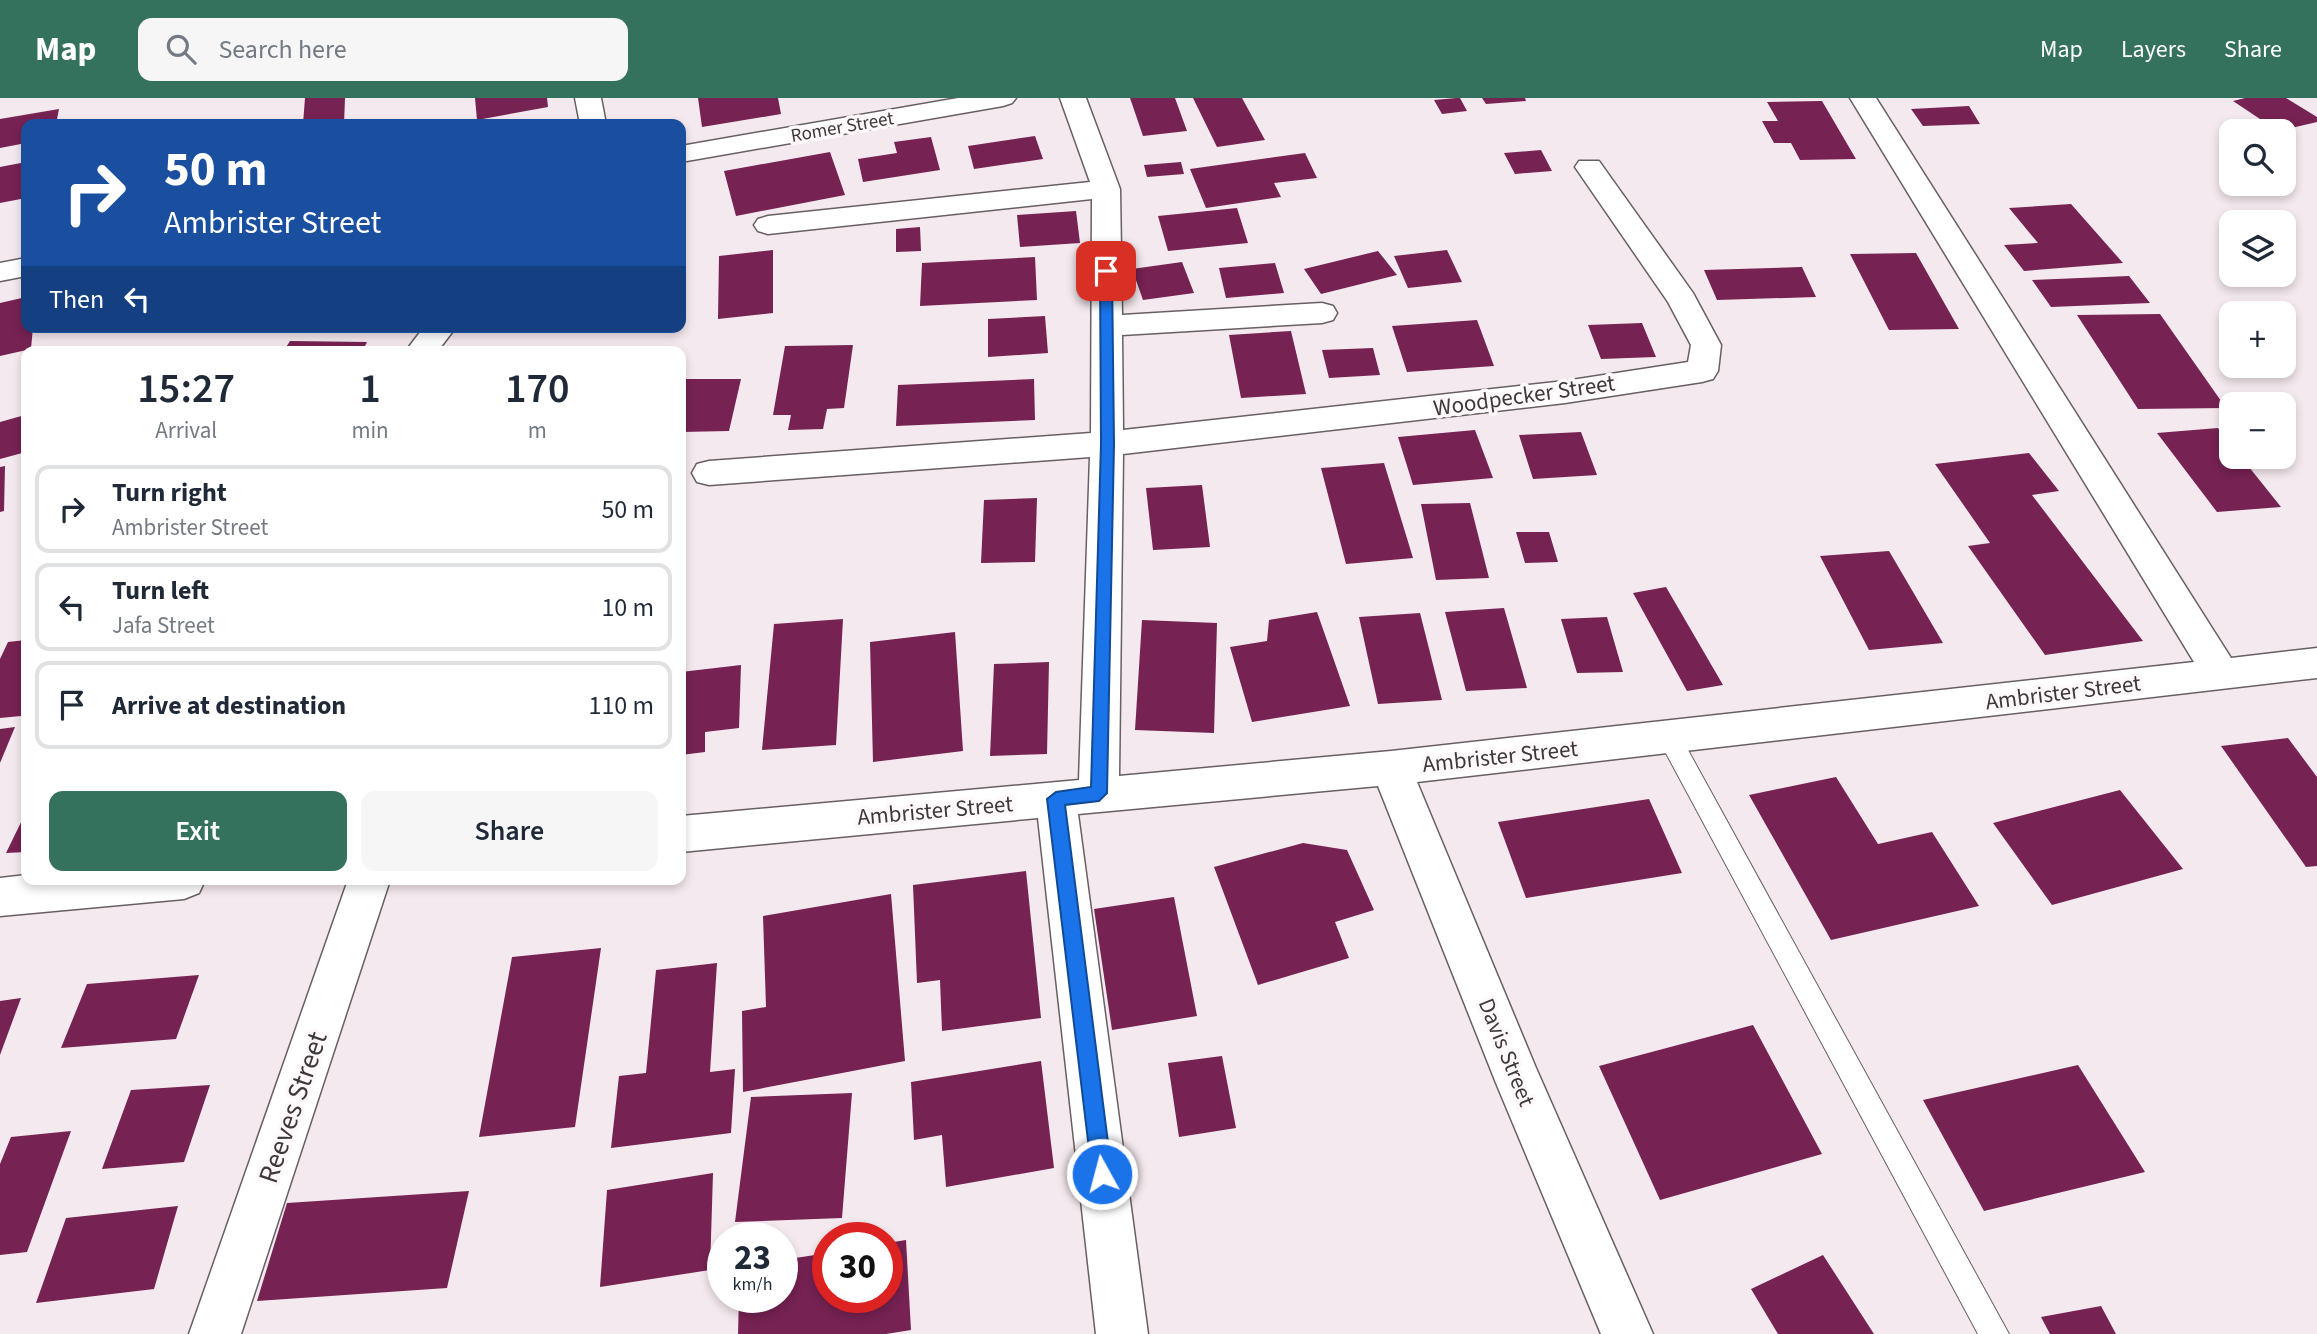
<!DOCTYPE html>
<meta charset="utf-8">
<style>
:root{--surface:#fff;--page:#f6f6f7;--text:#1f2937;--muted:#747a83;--line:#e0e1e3;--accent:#35725d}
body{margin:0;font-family:"Source Sans 3",sans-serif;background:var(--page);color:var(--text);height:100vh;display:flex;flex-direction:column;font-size:26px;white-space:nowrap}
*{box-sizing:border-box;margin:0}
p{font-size:23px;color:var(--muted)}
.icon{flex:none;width:38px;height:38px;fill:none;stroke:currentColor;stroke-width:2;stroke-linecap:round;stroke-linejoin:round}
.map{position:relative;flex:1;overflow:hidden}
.details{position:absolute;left:21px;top:248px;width:665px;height:539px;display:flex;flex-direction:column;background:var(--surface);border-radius:14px;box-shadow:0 4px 10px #0003}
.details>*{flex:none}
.banner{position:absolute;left:21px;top:21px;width:665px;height:214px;border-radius:14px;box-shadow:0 4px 10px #0003;background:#1a4fa0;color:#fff;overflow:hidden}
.fabs{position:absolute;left:2219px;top:21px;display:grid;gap:14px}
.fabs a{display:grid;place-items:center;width:77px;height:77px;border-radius:14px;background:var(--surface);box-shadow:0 4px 10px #0003;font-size:35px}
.speed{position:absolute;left:707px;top:1124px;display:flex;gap:14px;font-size:35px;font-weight:700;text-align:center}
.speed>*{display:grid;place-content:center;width:91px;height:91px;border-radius:50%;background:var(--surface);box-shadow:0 4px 10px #0003;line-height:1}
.speed small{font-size:18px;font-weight:400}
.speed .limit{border:10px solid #d22;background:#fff;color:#111}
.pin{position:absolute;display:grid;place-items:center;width:60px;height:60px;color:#fff;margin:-30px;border-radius:14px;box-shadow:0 4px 10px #0006}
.me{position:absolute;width:77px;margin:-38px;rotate:353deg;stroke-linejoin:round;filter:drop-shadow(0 0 5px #0008)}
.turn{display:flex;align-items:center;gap:24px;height:147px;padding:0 28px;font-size:32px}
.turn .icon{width:91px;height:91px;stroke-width:2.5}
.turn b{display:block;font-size:49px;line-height:60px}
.then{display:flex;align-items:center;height:66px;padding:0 28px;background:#0003;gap:14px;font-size:26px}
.eta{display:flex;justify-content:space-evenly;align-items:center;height:119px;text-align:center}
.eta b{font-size:42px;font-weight:600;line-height:49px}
.action{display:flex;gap:14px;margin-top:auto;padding:14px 28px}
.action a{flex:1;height:80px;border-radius:14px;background:var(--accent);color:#fff;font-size:28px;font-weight:600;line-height:80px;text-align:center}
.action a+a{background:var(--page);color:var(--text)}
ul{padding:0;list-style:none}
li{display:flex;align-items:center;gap:21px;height:88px;margin:0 14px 10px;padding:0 14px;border:4px solid var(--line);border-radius:14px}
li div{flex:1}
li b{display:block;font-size:26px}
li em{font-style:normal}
header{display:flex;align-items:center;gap:42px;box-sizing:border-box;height:98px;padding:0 35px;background:var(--accent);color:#fff}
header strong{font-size:33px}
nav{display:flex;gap:38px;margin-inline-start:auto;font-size:24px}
.search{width:490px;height:63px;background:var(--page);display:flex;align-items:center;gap:18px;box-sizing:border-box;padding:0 24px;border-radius:14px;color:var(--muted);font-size:26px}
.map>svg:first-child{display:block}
</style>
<header>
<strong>Map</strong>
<div class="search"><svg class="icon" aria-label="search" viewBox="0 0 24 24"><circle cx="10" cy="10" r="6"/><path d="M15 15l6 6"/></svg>Search here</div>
<nav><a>Map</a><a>Layers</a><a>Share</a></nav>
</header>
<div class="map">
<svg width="2317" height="1236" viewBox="0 0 2317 1236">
<rect width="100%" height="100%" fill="#f4e9ee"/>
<path fill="#762253" d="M 305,0 L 345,0 L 344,26 L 303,26 Z
M 475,0 L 547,0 L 548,9 L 477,22 Z
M 698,0 L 778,0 L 781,16 L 702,29 Z
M 1130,0 L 1175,0 L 1187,33 L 1143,38 Z
M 1193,0 L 1242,0 L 1265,42 L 1217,49 Z
M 1456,0 L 1460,0 L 1467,13 L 1442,16 L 1434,2 Z
M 1482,0 L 1525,0 L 1526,3 L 1486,6 Z
M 2245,0 L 2286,0 L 2317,19 L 2317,24 L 2278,33 L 2233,3 Z
M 1822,3 L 1856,61 L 1800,62 L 1791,45 L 1774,45 L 1762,23 L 1778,23 L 1767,4 Z
M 1969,8 L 1980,26 L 1923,28 L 1911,11 Z
M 59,11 L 56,26 L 26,26 L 26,45 L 0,50 L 0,21 Z
M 1035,38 L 1043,61 L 974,71 L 968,48 Z
M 931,39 L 940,72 L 863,84 L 858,61 L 897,55 L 894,44 Z
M 1541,52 L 1552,73 L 1515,76 L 1504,55 Z
M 830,54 L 845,97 L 736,118 L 724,73 Z
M 1305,55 L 1317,80 L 1274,85 L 1281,99 L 1206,110 L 1190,71 Z
M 26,64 L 26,100 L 0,105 L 0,69 Z
M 1181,64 L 1184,76 L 1147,79 L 1144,67 Z
M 2071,106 L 2123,165 L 2024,173 L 2004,147 L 2038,145 L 2009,110 Z
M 1237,110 L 1248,145 L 1168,153 L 1158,118 Z
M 1076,113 L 1080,145 L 1020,149 L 1017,117 Z
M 920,129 L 921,153 L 896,154 L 896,131 Z
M 773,152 L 773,215 L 718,221 L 719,158 Z
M 1447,152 L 1462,184 L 1408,190 L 1394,158 Z
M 1378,153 L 1397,177 L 1321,196 L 1304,171 Z
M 1916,155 L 1959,231 L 1889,232 L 1850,156 Z
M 1035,159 L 1037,202 L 920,208 L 922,165 Z
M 1182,164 L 1194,195 L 1143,202 L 1132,171 Z
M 1275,165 L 1284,195 L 1226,200 L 1219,170 Z
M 1802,169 L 1816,199 L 1717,202 L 1704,172 Z
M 2129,178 L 2150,205 L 2051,209 L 2032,182 Z
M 26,199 L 26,229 L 33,229 L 31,251 L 0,258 L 0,205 Z
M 2160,216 L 2226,310 L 2138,311 L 2077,217 Z
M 1045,218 L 1048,255 L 988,259 L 988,221 Z
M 1477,222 L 1494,268 L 1407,274 L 1392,228 Z
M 1642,225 L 1656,259 L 1601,261 L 1588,227 Z
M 1291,233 L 1306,296 L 1241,300 L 1229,237 Z
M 290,243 L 367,244 L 362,254 L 283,254 Z
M 853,247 L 844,310 L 827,311 L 823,331 L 788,332 L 791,317 L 773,317 L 785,248 Z
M 1373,250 L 1380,277 L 1329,280 L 1322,252 Z
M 681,281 L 741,281 L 729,333 L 681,334 Z
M 1034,281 L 1035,322 L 896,328 L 898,287 Z
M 25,317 L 26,354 L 0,361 L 0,324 Z
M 2218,330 L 2231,347 L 2231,359 L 2241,359 L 2281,409 L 2217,414 L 2157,335 Z
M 1475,332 L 1493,380 L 1413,387 L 1398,339 Z
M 1581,334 L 1597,377 L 1533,381 L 1519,337 Z
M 2029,355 L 2059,393 L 2032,397 L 2143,543 L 2045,557 L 1968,448 L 1990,445 L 1935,366 Z
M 1384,365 L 1413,460 L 1346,466 L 1321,370 Z
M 5,368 L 4,413 L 0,414 L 0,369 Z
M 1202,387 L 1210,449 L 1153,452 L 1146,390 Z
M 1037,400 L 1035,464 L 981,465 L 984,402 Z
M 1470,405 L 1489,480 L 1436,482 L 1421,406 Z
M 1516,434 L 1549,434 L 1558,464 L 1525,465 Z
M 1889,453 L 1943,545 L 1869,552 L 1820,458 Z
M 1666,489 L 1723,587 L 1687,593 L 1633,495 Z
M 1504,510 L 1527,590 L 1466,593 L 1445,514 Z
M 1317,514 L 1350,608 L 1252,624 L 1230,549 L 1267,543 L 1269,522 Z
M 1420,515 L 1442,602 L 1378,606 L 1359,519 Z
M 1607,519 L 1623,574 L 1577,575 L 1561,521 Z
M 843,521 L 836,647 L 762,652 L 774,526 Z
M 1142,522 L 1217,525 L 1214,635 L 1135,632 Z
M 955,534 L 963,653 L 873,664 L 870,544 Z
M 26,542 L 26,607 L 21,618 L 0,620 L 0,561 L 8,544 Z
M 1049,564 L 1047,656 L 990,658 L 994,566 Z
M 741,567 L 739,630 L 705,634 L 705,654 L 681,657 L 681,574 Z
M 15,629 L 0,665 L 0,631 Z
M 2288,640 L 2317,679 L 2317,768 L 2306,769 L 2221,648 Z
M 1836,679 L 1878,746 L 1932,734 L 1979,808 L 1831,842 L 1749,697 Z
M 2120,692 L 2183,771 L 2052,807 L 1993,725 Z
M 1649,701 L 1682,775 L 1526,800 L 1498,724 Z
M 26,714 L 26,754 L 6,755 Z
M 1303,745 L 1347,752 L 1374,812 L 1335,824 L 1349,860 L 1258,887 L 1214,769 Z
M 1026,773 L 1041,920 L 942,933 L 940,882 L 917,885 L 913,787 Z
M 891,796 L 905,963 L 743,994 L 742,913 L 766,909 L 763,818 Z
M 1174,799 L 1197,918 L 1112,932 L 1094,811 Z
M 601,850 L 575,1029 L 479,1039 L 512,859 Z
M 717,865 L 710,974 L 735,971 L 731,1035 L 611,1050 L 619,978 L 646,975 L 656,872 Z
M 199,877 L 176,941 L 61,950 L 87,886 Z
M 21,900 L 0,957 L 0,903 Z
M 1753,927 L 1822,1056 L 1660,1102 L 1599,968 Z
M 1222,958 L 1236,1030 L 1179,1039 L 1168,965 Z
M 1041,963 L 1054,1070 L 946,1089 L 942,1037 L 914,1042 L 911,984 Z
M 2078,967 L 2145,1074 L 1984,1113 L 1923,1002 Z
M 210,987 L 184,1064 L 102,1071 L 131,992 Z
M 852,995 L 842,1120 L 735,1124 L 751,999 Z
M 71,1033 L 27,1154 L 0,1157 L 0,1066 L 11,1039 Z
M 713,1075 L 710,1172 L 600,1189 L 607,1092 Z
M 469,1093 L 447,1190 L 257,1203 L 287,1105 Z
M 178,1108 L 154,1191 L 36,1205 L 66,1120 Z
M 906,1142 L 911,1232 L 886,1236 L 738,1236 L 739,1199 L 782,1199 L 782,1162 L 828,1155 L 828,1199 L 887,1199 L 887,1145 Z
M 1823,1157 L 1874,1236 L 1778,1236 L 1751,1191 Z
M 2101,1208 L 2116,1236 L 2050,1236 L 2041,1219 Z"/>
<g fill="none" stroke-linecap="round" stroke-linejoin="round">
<g stroke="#685f63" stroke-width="2">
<path id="service" d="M 1669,629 L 1677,632 L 2009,1236 L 1978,1236 L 1661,646 L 1657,639 L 1661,632 Z"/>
</g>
<g stroke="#685f63" stroke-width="3">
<path id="minor" d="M 575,0 L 601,0 L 606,26 L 580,26 Z
M 958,0 L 1016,0 L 1012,5 L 1003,8 L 681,64 L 681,48 Z
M 1060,0 L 1086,0 L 1120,91 L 1122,217 L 1322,205 L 1333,208 L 1337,215 L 1333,222 L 1322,225 L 1122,237 L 1123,332 L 1565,283 L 1688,264 L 1691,247 L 1668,204 L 1575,69 L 1579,63 L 1599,63 L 1693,195 L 1721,247 L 1718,273 L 1713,281 L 1702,284 L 1565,305 L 1123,356 L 1119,678 L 1391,653 L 2194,564 L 1850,0 L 1876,0 L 2231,560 L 2317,550 L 2317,580 L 1417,684 L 1536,970 L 1653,1236 L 1601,1236 L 1496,985 L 1378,688 L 1078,716 L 1148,1236 L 1096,1236 L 1038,720 L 681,754 L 681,718 L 1079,682 L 1090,359 L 709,387 L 697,384 L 692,375 L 697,366 L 709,363 L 1091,335 L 1092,101 L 768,136 L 758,133 L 754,127 L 758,121 L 768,118 L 1090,84 Z
M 26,160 L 26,178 L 0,183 L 0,165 Z
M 424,229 L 456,229 L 437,254 L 405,254 Z
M 26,777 L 26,782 L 205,782 L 199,795 L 184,801 L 0,818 L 0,780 Z
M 348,782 L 390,782 L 241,1236 L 189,1236 Z"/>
</g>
<use href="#service" fill="#fff" fill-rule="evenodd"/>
<use href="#minor" fill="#fff" fill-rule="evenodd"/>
</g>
<path fill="#1a73e8" stroke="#114b97" stroke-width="2" d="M 1106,169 L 1112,173 L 1114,346 L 1107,695 L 1099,703 L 1065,707 L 1112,1076 L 1109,1083 L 1102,1085 L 1095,1083 L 1092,1076 L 1047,701 L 1056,694 L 1091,689 L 1101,346 L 1100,173 Z"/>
<g text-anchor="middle" stroke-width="7" stroke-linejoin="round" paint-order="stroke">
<g font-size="19" fill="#3d393a" stroke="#fef8fb">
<text transform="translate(842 28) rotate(-10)" y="7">Romer Street</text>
</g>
<g font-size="23" fill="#3d393a" stroke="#fef8fb">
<text transform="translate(1524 297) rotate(-8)" y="8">Woodpecker Street</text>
<text transform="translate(2063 594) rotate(-7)" y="8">Ambrister Street</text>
<text transform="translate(1500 658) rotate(-6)" y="8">Ambrister Street</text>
<text transform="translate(935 712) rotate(-5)" y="8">Ambrister Street</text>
<text transform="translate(1507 954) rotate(68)" y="8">Davis Street</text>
</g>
<g font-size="28" fill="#3d393a" stroke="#fef8fb">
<text transform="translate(292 1009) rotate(-71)" y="10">Reeves Street</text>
</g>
</g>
</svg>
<div class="fabs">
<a><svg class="icon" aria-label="search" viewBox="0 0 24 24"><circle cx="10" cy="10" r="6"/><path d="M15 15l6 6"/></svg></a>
<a><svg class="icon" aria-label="layers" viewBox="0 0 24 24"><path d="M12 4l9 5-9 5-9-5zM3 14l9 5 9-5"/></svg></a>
<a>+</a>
<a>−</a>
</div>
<div class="speed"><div>23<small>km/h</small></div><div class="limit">30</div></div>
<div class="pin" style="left:1106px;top:173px;background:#d93025"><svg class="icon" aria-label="arrive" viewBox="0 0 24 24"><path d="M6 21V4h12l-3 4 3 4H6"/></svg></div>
<svg class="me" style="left:1102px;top:1076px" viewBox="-20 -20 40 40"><circle r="17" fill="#1a73e8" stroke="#fff" stroke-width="3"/><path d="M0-11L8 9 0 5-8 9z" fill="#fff"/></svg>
<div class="banner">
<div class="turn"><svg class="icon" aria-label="right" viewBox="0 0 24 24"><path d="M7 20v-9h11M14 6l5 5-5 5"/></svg><div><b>50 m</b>Ambrister Street</div></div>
<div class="then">Then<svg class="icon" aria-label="left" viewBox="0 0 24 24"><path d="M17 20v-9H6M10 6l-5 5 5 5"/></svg></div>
</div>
<section class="details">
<div class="eta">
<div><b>15:27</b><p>Arrival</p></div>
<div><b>1</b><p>min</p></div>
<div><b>170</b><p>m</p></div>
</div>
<ul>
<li><svg class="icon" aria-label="right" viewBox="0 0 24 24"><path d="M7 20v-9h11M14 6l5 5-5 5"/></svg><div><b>Turn right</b><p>Ambrister Street</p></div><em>50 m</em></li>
<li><svg class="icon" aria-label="left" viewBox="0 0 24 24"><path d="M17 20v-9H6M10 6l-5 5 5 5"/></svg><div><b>Turn left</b><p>Jafa Street</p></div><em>10 m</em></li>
<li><svg class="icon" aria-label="arrive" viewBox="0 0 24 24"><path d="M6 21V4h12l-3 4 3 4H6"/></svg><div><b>Arrive at destination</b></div><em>110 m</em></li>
</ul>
<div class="action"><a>Exit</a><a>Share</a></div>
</section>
</div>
